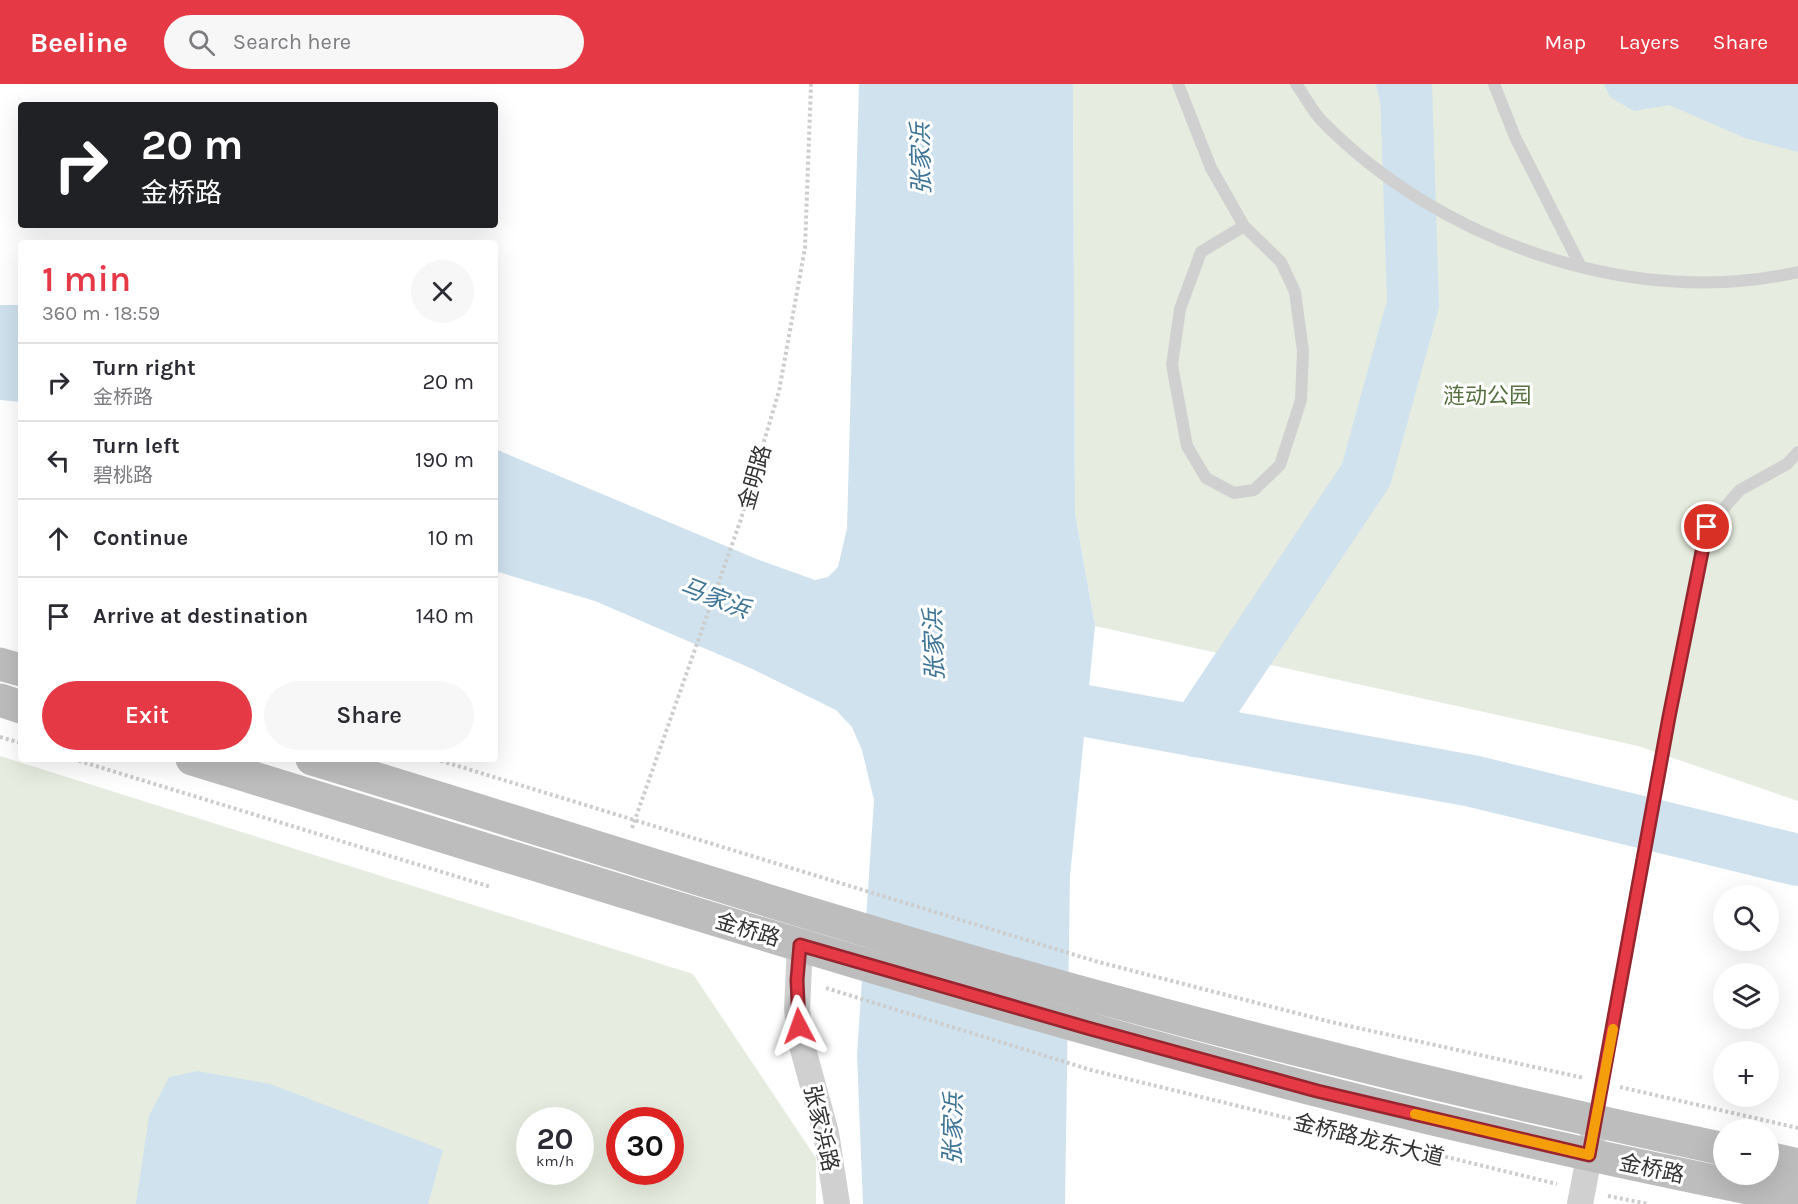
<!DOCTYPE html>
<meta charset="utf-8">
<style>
:root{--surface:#fff;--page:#f7f7f7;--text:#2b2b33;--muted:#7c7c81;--line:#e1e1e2;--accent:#e63946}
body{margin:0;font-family:Karla,"Noto Sans SC",sans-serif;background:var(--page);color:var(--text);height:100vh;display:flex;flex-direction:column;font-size:22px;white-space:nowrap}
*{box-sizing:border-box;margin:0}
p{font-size:20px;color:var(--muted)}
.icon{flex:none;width:33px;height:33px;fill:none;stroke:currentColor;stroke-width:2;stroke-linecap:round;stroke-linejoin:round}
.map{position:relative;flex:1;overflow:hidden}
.sheet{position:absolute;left:18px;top:156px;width:480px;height:522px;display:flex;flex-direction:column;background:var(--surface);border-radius:6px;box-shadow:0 6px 24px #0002}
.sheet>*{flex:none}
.guide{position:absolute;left:18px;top:18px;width:480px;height:126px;border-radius:6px;box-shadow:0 6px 24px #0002;background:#202124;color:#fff;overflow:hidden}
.buttons{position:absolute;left:1713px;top:801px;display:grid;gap:12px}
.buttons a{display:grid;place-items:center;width:66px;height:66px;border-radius:50%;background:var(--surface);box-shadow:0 6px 24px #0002;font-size:30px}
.speed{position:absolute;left:516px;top:1023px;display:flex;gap:12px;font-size:30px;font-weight:700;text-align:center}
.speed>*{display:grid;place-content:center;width:78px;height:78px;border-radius:50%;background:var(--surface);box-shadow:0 6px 24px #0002;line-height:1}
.speed small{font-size:15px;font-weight:400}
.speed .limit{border:9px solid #d22;background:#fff;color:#111}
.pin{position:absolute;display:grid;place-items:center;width:51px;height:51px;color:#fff;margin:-26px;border:3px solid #fff;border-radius:50%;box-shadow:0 2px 6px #0007}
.me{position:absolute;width:66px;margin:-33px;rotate:356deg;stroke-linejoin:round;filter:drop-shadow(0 0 4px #0008)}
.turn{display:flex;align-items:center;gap:21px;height:126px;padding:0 24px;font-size:27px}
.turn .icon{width:78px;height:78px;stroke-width:2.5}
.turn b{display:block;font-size:42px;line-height:51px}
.round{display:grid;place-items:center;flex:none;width:63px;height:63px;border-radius:32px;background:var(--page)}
.summary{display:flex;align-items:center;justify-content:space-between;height:102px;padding:0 24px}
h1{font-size:36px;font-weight:600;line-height:45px;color:var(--accent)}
.primary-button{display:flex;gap:12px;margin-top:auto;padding:12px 24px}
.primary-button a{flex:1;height:69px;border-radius:36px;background:var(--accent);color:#fff;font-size:24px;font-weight:600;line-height:69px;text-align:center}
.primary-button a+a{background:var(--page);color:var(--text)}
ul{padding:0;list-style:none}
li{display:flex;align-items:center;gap:18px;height:78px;padding:0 24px;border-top:2px solid var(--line)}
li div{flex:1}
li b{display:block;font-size:22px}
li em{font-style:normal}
header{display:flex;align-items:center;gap:36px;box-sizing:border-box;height:84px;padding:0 30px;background:var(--accent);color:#fff}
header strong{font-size:28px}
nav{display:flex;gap:33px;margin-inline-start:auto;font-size:21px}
.search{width:420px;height:54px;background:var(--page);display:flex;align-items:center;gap:15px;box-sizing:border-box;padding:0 21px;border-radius:33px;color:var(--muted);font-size:22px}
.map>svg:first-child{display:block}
</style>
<header>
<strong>Beeline</strong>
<div class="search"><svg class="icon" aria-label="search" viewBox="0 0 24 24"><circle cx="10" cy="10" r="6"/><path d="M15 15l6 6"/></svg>Search here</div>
<nav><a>Map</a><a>Layers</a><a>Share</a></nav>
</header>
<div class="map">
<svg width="1798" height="1120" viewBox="0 0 1798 1120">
<rect width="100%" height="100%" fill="#fff"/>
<path fill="#e6ecdf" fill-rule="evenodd" d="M 1073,0 L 1798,0 L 1798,717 L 1638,662 L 1095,542 L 1075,429 Z
M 0,672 L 693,890 L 816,1074 L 816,1120 L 0,1120 ZM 530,1036 L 580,1036 L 580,1088 L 530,1088 ZM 620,1036 L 670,1036 L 670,1088 L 620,1088 Z"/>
<path fill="#cfe2ee" d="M 859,0 L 1073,0 L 1075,429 L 1095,542 L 1070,792 L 1065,1120 L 863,1120 L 857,971 L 874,716 L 862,666 L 852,643 L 836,626 L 748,583 L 595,517 L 495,487 L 495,365 L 759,476 L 815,496 L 828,493 L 838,483 L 847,444 Z
M 1376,0 L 1430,0 L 1381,22 Z
M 1604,0 L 1798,0 L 1798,68 L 1745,54 L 1669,21 L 1634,27 L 1610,13 Z
M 0,221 L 21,221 L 21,318 L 0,316 Z
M 197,987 L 270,1000 L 443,1066 L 428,1120 L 136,1120 L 149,1032 L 169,993 Z"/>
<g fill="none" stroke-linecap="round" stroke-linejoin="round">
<path stroke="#cfe2ee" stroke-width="52" d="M 1015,614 L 1472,697 L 1798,776
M 1195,647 L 1366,391 L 1413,220 L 1406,0"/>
<path stroke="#cdcdcd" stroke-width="4" stroke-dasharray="3 3" stroke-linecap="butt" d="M 0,653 L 21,659
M 73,675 L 491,803
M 435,675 L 1095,877 L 1331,938 L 1584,994
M 632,744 L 741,435 L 779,307 L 805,164 L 811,0
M 826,904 L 1091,986 L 1557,1100
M 1620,1003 L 1798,1044
M 1608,1112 L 1649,1120"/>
<path stroke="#d0d0d0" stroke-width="12" d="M 1178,0 L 1211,84 L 1244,142 L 1281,178 L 1295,208 L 1303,267 L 1301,316 L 1280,381 L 1254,406 L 1234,409 L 1206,394 L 1187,362 L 1172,281 L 1180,225 L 1201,168 L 1244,142
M 1296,0 C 1305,12 1312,27 1322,37 C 1439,157 1633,226 1798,188
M 1494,0 L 1515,53 L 1581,183
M 1596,1035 L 1669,633 L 1707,443 L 1740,406 L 1787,380 L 1798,368"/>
<path stroke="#d0d0d0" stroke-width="26" d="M 800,861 L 797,925 L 801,958 L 826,1049 L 837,1120
M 1580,1120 L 1593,1052"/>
<path stroke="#bdbdbd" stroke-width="33" d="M 0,580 L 21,586
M 0,616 L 21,623
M 192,675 C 565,789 938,909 1316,1006 C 1475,1047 1637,1082 1798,1114
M 312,675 C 572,754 831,840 1094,912 C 1302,969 1512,1020 1724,1065
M 1768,1074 L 1798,1081"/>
</g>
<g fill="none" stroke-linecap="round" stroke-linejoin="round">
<g stroke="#96252e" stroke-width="15">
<path id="route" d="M 799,942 L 797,896 L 800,861 L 1091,945 L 1317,1007 L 1589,1071 L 1669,633 L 1707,443"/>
</g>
<use href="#route" stroke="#e63946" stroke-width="10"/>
<path stroke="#f59e0b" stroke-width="10" d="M 1415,1030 L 1589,1071 L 1613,945"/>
</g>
<g text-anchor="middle" stroke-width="6" stroke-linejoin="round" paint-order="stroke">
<g font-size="22" fill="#56703f" stroke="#fff">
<text x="1487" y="319">涟动公园</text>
</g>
<g font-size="22" fill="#333" stroke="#fff">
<text transform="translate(754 393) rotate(-74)" y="8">金明路</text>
<text transform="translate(748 845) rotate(17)" y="8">金桥路</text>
<text transform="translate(822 1044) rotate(77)" y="8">张家浜路</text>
<text transform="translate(1369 1055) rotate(14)" y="8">金桥路龙东大道</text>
<text transform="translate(1652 1084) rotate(12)" y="8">金桥路</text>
</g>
<g font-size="24" font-style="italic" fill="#3f7597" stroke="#fff">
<text transform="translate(921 75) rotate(-91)" y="8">张家浜</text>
<text transform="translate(715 514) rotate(21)" y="8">马家浜</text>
<text transform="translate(934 561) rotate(-92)" y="8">张家浜</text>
<text transform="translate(953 1045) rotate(-89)" y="8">张家浜</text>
</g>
</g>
</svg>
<div class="buttons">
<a><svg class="icon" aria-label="search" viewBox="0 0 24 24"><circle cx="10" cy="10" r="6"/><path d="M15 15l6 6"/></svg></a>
<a><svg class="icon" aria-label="layers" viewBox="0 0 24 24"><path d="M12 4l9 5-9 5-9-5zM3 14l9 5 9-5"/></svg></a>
<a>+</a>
<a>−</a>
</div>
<div class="speed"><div>20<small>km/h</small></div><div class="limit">30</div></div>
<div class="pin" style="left:1707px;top:443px;background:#d93025"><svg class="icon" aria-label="arrive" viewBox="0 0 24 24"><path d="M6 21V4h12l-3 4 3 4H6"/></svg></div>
<svg class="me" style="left:799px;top:942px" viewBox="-20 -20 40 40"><path d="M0-17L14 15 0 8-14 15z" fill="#e63946" stroke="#fff" stroke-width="4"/></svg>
<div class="guide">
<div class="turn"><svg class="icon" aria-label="right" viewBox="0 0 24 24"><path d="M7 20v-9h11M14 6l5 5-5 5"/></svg><div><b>20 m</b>金桥路</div></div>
</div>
<section class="sheet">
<div class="summary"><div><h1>1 min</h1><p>360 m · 18:59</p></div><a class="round"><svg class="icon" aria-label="close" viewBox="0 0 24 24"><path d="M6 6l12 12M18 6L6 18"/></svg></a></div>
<ul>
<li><svg class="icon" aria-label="right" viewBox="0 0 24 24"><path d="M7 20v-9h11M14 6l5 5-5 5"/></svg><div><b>Turn right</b><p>金桥路</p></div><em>20 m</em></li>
<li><svg class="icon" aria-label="left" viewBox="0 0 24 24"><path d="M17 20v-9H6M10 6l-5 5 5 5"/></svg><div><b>Turn left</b><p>碧桃路</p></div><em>190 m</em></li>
<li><svg class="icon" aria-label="ahead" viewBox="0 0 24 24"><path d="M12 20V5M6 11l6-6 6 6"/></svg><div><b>Continue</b></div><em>10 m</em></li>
<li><svg class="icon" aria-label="arrive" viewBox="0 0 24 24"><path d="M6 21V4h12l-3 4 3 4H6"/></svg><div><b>Arrive at destination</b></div><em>140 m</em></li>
</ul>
<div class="primary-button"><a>Exit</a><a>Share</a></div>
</section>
</div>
